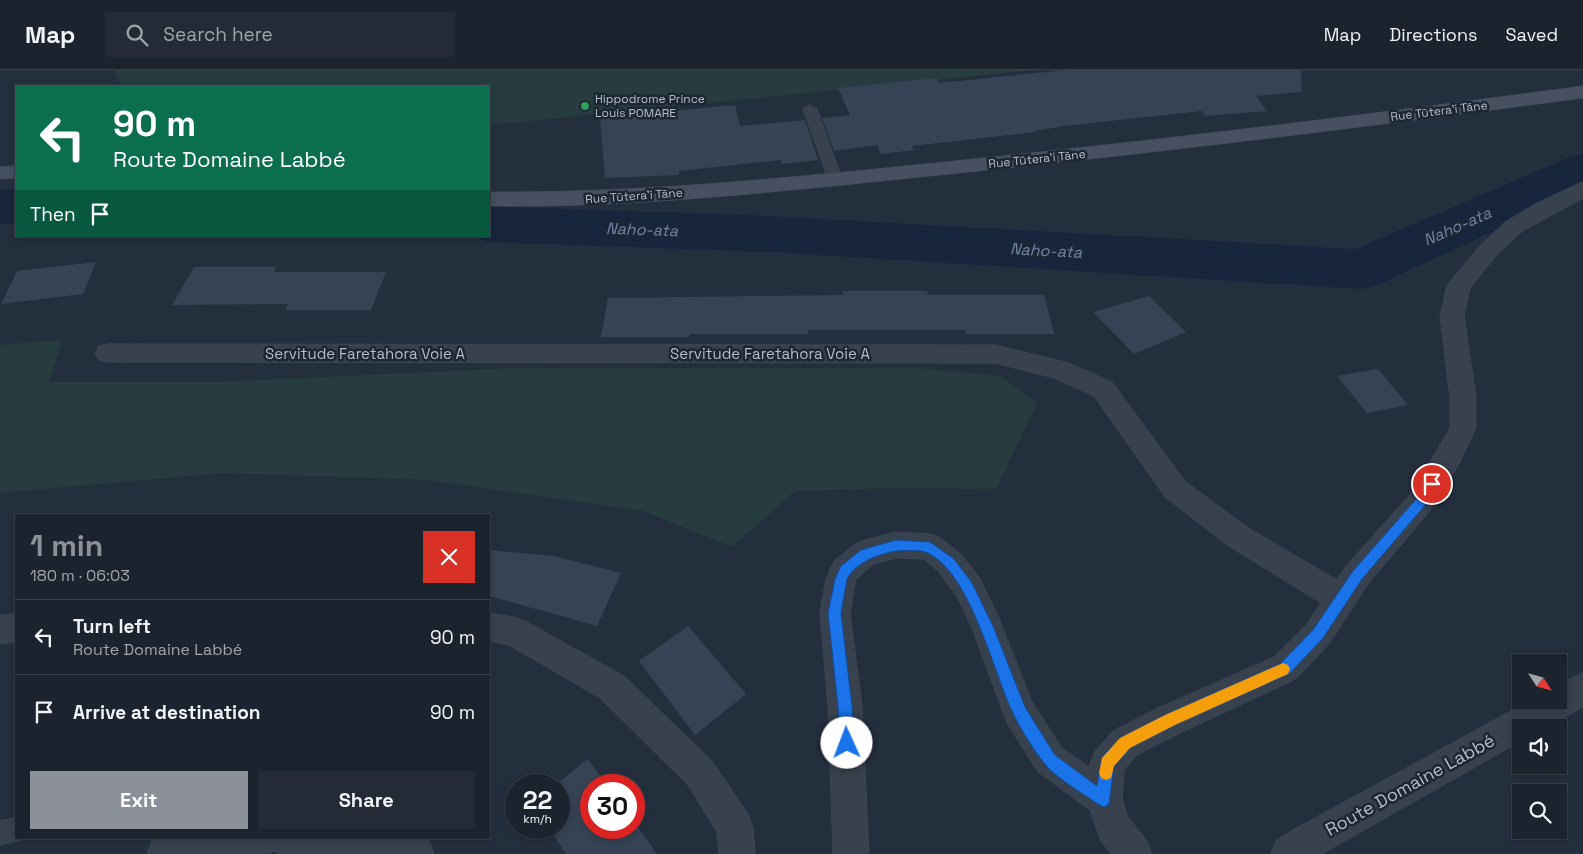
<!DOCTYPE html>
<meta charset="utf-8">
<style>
:root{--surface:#1b232e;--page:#242b36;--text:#f1f3f6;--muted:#a0a4aa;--line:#39404a;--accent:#8c9099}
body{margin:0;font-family:"Space Grotesk",sans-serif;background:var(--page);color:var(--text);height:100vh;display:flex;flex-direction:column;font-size:19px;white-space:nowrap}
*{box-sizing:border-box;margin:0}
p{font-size:16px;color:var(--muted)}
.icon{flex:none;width:28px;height:28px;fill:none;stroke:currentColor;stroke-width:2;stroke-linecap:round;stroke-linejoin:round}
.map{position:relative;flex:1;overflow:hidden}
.drawer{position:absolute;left:15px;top:444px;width:475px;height:325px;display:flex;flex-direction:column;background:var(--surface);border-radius:0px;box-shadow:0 2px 8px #0003,0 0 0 1px var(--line)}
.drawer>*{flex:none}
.top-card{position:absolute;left:15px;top:15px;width:475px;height:152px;border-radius:0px;box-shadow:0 2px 8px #0003,0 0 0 1px var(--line);background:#0b6e4f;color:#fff;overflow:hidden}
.needle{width:32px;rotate:126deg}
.controls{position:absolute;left:1512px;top:584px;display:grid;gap:10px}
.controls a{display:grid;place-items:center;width:55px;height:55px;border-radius:0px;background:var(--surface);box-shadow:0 2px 8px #0003,0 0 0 1px var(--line);font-size:25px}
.speed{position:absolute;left:505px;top:704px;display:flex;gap:10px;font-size:25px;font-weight:700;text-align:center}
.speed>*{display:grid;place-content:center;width:65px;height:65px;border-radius:50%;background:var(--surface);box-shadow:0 2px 8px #0003,0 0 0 1px var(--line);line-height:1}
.speed small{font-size:12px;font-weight:400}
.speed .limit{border:8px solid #d22;background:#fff;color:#111}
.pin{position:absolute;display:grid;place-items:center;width:42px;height:42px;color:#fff;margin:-21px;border:2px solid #fff;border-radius:50%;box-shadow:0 1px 5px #0007}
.me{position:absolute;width:55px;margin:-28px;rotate:358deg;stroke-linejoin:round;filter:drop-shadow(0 0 4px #0008)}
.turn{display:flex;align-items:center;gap:18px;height:105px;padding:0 15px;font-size:22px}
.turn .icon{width:65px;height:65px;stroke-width:2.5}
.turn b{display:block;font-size:35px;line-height:42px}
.then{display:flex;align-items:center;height:48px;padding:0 15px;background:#0003;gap:10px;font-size:19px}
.round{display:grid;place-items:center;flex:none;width:52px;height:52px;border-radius:0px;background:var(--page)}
.summary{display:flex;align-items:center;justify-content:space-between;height:85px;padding:0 15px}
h1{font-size:30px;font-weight:700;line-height:38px;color:var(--accent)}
.primary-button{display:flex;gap:10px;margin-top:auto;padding:10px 15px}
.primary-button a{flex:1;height:58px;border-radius:0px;background:var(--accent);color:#fff;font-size:20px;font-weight:700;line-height:58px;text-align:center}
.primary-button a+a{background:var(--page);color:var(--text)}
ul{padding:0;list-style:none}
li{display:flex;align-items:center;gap:15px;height:75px;padding:0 15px;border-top:1px solid var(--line)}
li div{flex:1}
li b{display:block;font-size:19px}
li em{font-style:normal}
header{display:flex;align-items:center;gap:30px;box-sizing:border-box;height:70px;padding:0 25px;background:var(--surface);border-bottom:1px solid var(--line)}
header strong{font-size:24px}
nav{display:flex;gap:28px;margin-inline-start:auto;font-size:18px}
.search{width:350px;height:45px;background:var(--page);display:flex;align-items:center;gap:12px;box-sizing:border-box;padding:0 18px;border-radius:0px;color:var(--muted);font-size:19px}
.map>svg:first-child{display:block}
</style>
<header>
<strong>Map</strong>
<div class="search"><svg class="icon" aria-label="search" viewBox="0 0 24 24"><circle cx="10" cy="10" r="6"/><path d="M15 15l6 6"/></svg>Search here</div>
<nav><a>Map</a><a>Directions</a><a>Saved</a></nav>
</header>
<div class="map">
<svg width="1583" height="784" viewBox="0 0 1583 784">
<rect width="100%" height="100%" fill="#242f3e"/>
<path fill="#263c3f" d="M 114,0 L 1035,0 L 489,55 L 489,16 L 121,16 Z
M 62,270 L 49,312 L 217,312 L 515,298 L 916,298 L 1000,306 L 1037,333 L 996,419 L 898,418 L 795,421 L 732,477 L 643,441 L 428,410 L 222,403 L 0,423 L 0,275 Z"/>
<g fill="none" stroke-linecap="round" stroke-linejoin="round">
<path fill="#17263c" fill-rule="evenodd" d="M 1583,84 L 1583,120 L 1382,213 L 1362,219 L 770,182 L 489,172 L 469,166 L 489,166 L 489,136 L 770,146 L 1356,179 L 1565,89 Z
M 0,120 L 16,120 L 16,154 L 0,154 Z"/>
</g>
<path fill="#364354" d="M 1066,0 L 1301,0 L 1302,22 L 1256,26 L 1267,41 L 1205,46 L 1202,41 L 1064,56 L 1035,61 L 1036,62 L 912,76 L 914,80 L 881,84 L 877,75 L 834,81 L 822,48 L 850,45 L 838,18 L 936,8 L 939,13 Z
M 735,35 L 740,56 L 805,50 L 818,90 L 782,94 L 781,90 L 679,101 L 679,105 L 605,108 L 600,48 Z
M 96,192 L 83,224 L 1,234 L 17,201 Z
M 194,197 L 276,197 L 274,202 L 386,202 L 371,240 L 285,240 L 288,234 L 172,235 Z
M 843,221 L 927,221 L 928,225 L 1044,225 L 1054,264 L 966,264 L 965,260 L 808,260 L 808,264 L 690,264 L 689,267 L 601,267 L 608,228 L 843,225 Z
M 1149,226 L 1186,262 L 1134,284 L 1093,242 Z
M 1378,299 L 1408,335 L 1367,343 L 1337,306 Z
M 489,480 L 553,486 L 621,503 L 597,556 L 489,526 Z
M 688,556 L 746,624 L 695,665 L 639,591 Z
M 588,689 L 607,715 L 591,715 L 591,758 L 634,758 L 634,752 L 657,784 L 566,784 L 549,758 L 559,758 L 559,715 L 555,715 Z"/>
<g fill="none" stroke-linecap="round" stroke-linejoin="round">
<g stroke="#414a57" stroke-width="1">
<path id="lane" d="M 810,35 L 817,39 L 842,109 L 840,112 L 830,112 L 828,109 L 803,39 Z
M 16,748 L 16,768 L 25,769 L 0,775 L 0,751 Z"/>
</g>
<g stroke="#414a57" stroke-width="1">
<path id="street" d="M 1583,112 L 1583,128 L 1521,162 L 1496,186 L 1470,218 L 1464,246 L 1476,328 L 1476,358 L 1460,392 L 1433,437 L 1368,514 L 1329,574 L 1296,609 L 1182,662 L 1137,685 L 1124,700 L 1122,729 L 1128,747 L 1147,771 L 1152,784 L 1111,784 L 1101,771 L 1090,740 L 1038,702 L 1007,653 L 972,558 L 957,527 L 939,502 L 924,489 L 896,488 L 874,494 L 856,509 L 850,543 L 862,636 L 869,784 L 833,784 L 828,636 L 820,543 L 826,509 L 834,491 L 855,474 L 865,470 L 896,462 L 930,464 L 940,468 L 961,484 L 979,507 L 998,546 L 1032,632 L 1062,678 L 1089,697 L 1095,681 L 1113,661 L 1158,638 L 1274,587 L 1307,554 L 1321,533 L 1227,475 L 1165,427 L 1094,326 L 1054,308 L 995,293 L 108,292 L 99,290 L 95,283 L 99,276 L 108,274 L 995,275 L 1069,293 L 1112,312 L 1185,411 L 1247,457 L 1337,510 L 1346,496 L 1413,421 L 1450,358 L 1450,328 L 1440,246 L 1447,216 L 1451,210 L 1480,176 L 1505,152 L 1537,133 Z
M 489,543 L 514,547 L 525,551 L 624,606 L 712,691 L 748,744 L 753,757 L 755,784 L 719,784 L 717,762 L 688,715 L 600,628 L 509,575 L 489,571 Z
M 16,544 L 16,572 L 0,574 L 0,546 Z
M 1583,603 L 1583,637 L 1546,658 L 1521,658 L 1521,671 L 1322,784 L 1271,784 L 1276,771 L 1291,761 L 1531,630 L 1559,630 L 1559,615 Z
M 161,768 L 420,768 L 429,771 L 434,784 L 281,784 L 274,781 L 267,784 L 147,784 L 152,771 Z"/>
</g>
<g stroke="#414a57" stroke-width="1">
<path id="secondary" d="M 1583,16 L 1583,28 C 1366,57 1148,84 930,106 C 783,121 636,138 489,136 L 489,122 C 639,123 787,108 935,93 C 1152,71 1368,45 1583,16 Z
M 16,96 L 16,108 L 0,109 L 0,97 Z"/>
</g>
<use href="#lane" fill="#38414e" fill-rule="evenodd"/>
<use href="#street" fill="#38414e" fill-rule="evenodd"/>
<use href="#secondary" fill="#465061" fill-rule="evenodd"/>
</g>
<path fill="#1a73e8" stroke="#114b97" d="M 1432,409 L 1436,411 L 1438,414 L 1427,433 L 1362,509 L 1323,568 L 1290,603 L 1175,655 L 1130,678 L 1114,696 L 1109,734 L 1104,737 L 1098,734 C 1085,725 1052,705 1044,693 C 1033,679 1022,661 1014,645 C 993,603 972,505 928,483 C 920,479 896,480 887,483 C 872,487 855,494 847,509 L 841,543 L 852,636 L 854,673 L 852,678 L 847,680 L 842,678 L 840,673 L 838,636 L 828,543 L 835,509 L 841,496 L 861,480 L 896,470 L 930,472 L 954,489 L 972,513 L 993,556 L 1025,637 L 1055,685 L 1097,716 L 1102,688 L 1120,668 L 1165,645 L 1280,594 L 1313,560 L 1353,501 L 1419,426 L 1428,411 Z"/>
<path fill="#f59e0b" d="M 1283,593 L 1288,595 L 1290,599 L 1288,604 L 1175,655 L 1130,678 L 1114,696 L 1111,708 L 1106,710 L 1101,708 L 1099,703 L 1102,688 L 1120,668 L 1165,645 Z"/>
<circle fill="#2e9e5b" stroke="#1d2633" stroke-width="2" cx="585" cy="36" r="5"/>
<g text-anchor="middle" stroke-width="5" stroke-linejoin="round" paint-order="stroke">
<g font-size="12" fill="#b4bcc9" stroke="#1d2633" text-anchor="start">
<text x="595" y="33">Hippodrome Prince<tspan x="595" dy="14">Louis POMARE</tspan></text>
</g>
<g font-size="12" fill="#b4bcc9" stroke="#1d2633">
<text transform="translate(1439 41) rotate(-7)" y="4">Rue Tūtera'i Tāne</text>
<text transform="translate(1037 89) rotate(-6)" y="4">Rue Tūtera'i Tāne</text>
<text transform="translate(634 126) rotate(-4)" y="4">Rue Tūtera'i Tāne</text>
</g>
<g font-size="15" fill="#b4bcc9" stroke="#1d2633">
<text x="365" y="289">Servitude Faretahora Voie A</text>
<text x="770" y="289">Servitude Faretahora Voie A</text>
</g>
<g font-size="16" font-style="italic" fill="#6d86a8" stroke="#1d2633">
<text transform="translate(1457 156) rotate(-24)" y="6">Naho-ata</text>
<text transform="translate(642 159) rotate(2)" y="6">Naho-ata</text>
<text transform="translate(1046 180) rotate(3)" y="6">Naho-ata</text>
</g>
<g font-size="18" fill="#b4bcc9" stroke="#1d2633">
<text transform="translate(1410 715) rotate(-29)" y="6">Route Domaine Labbé</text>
</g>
</g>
</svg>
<div class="controls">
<a><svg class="needle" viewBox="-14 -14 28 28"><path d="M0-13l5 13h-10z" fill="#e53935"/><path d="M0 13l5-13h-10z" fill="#a0a4aa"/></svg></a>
<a><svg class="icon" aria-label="sound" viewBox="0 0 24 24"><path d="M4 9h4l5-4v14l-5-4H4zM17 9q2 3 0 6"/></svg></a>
<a><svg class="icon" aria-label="search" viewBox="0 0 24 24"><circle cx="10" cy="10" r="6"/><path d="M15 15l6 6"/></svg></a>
</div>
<div class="speed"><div>22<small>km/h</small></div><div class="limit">30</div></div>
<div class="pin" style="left:1432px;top:414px;background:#d93025"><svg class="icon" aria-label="arrive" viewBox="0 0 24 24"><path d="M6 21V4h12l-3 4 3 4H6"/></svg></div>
<svg class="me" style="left:847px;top:673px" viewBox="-20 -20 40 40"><circle r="19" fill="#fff"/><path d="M0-13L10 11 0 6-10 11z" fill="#1a73e8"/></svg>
<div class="top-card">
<div class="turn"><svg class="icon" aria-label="left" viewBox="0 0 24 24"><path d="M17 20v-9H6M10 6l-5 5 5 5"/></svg><div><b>90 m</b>Route Domaine Labbé</div></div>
<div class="then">Then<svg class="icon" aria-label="arrive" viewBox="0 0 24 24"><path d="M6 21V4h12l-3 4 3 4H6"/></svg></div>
</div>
<section class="drawer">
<div class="summary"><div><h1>1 min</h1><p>180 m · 06:03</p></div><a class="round" style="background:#d93025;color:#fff"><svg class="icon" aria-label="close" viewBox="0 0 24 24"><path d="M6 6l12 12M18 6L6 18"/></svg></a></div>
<ul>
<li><svg class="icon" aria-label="left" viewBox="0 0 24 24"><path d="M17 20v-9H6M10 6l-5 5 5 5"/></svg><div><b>Turn left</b><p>Route Domaine Labbé</p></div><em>90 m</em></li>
<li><svg class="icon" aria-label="arrive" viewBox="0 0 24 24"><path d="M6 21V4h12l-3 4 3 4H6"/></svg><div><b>Arrive at destination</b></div><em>90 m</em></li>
</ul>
<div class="primary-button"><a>Exit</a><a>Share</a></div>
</section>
</div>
